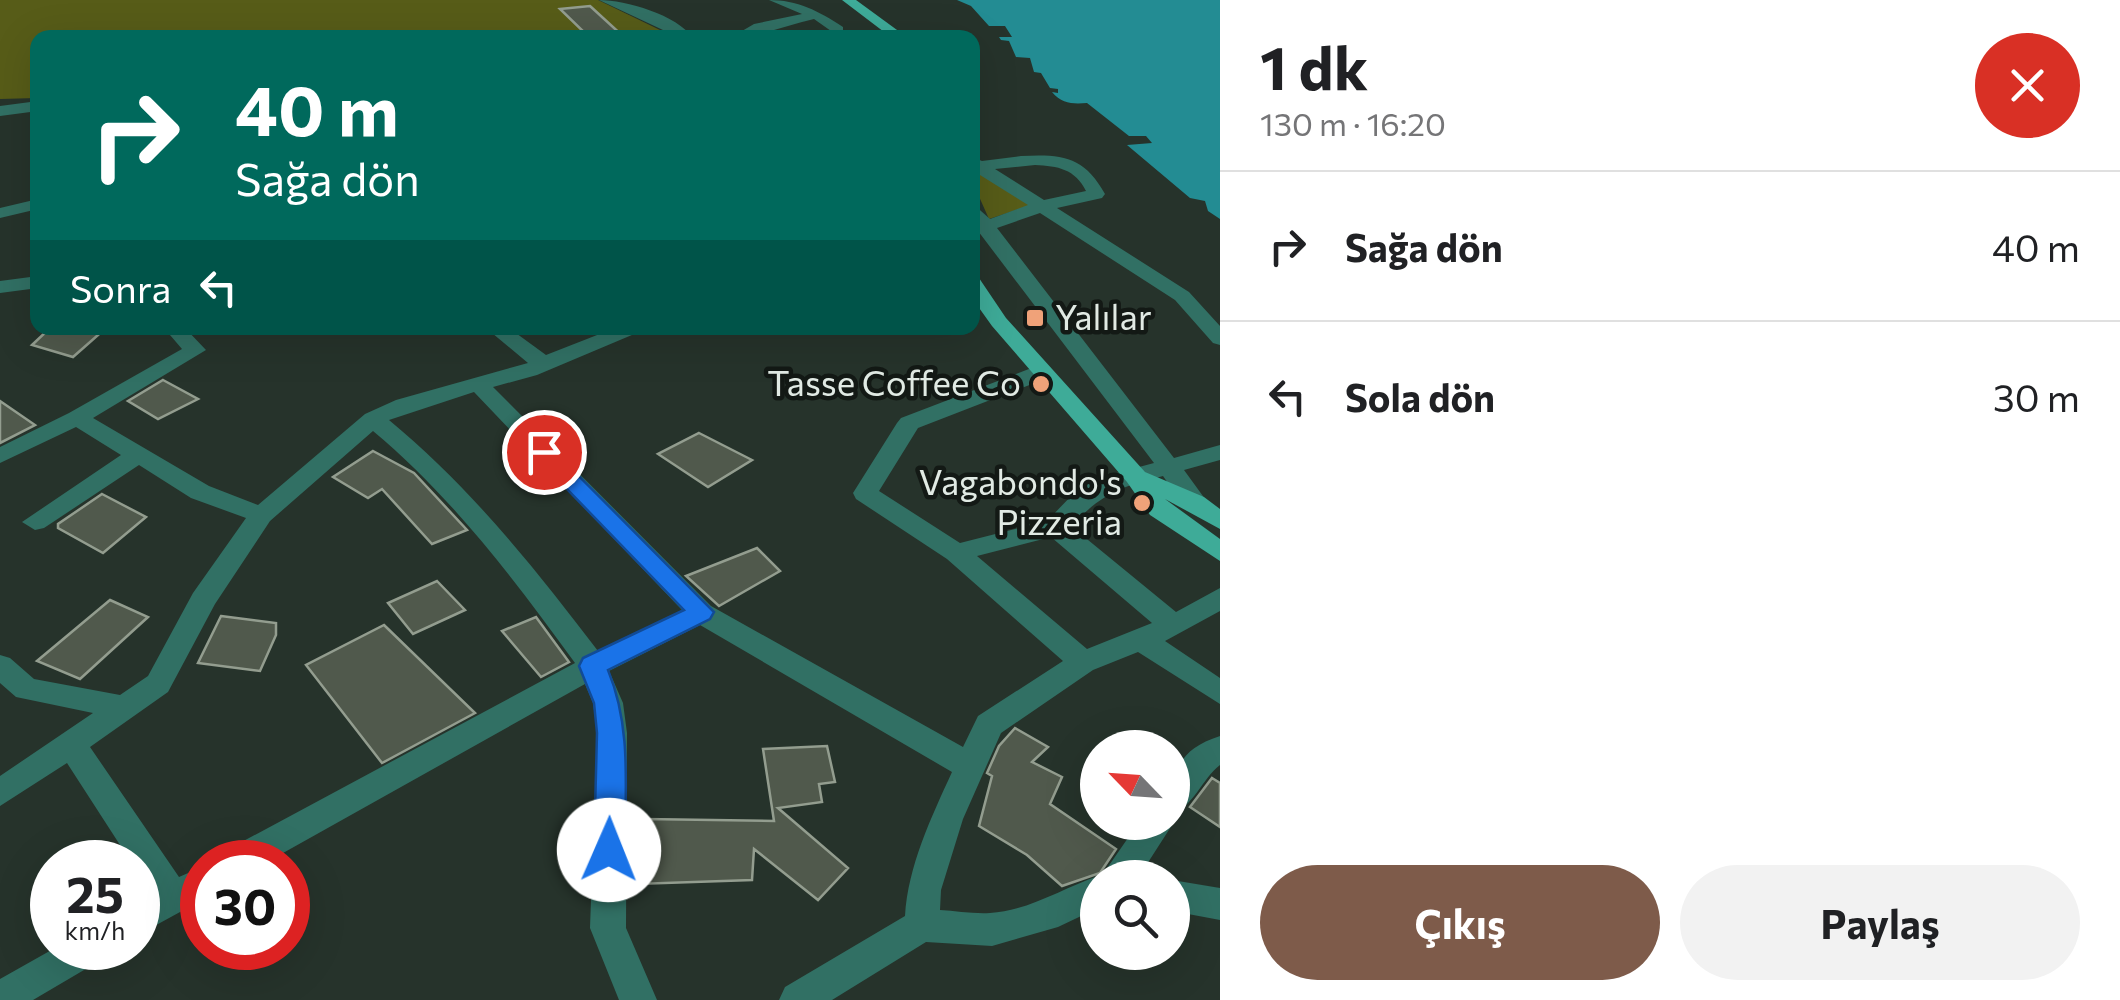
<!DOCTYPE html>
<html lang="tr">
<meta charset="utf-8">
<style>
:root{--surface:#fff;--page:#f2f2f2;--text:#202124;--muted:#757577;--line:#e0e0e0;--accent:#7e5b4a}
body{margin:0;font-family:Commissioner,sans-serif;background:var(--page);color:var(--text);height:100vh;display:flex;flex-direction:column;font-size:38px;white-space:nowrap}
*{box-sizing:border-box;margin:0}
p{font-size:32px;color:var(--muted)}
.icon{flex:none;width:55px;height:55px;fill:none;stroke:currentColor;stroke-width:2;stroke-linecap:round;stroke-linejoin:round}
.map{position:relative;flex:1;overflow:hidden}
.side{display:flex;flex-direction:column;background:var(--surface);width:900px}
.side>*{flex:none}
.guide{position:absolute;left:30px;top:30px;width:950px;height:305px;border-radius:20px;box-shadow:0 10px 40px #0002;background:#00695c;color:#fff;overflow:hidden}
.needle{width:65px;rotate:295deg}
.tools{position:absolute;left:1080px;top:730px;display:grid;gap:20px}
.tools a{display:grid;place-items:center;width:110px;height:110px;border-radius:50%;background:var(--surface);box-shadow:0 10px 40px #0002;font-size:50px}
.speed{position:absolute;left:30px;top:840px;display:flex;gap:20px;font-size:50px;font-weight:700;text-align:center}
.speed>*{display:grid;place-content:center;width:130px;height:130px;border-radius:50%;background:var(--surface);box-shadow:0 10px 40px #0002;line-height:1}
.speed small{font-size:25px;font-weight:400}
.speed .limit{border:15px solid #d22;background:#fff;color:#111}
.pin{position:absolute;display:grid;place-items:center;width:85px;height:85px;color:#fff;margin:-42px;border:5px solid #fff;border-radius:50%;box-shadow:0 2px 10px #0007}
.me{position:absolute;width:110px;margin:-55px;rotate:1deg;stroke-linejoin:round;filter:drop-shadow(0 0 8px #0008)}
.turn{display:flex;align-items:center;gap:35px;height:210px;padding:0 40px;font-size:45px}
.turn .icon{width:130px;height:130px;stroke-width:2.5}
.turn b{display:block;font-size:70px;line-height:85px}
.then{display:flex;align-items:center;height:95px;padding:0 40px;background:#0003;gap:20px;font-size:38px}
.round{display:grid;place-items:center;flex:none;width:105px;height:105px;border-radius:52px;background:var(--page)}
.summary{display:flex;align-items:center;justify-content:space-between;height:170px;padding:0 40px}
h1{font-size:60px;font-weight:700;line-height:75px}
.action{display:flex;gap:20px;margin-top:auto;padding:20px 40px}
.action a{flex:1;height:115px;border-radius:60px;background:var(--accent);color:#fff;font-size:40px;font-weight:700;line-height:115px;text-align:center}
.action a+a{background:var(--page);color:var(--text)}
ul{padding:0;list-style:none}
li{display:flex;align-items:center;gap:30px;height:150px;padding:0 40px;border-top:2px solid var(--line)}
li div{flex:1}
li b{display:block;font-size:38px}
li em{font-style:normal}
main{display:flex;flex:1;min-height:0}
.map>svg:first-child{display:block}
</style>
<main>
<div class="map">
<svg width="1220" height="1000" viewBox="0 0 1220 1000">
<rect width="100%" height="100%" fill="#26332b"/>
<path fill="#575c18" d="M 0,0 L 598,0 L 660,30 L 665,37 L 38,38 L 37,98 L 0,99 Z
M 972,164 L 1032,205 L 989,219 L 973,183 Z"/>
<path fill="#238c93" d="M 957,0 L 1220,0 L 1220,219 L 1208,211 L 1205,201 L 1190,198 L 1127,145 L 1152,143 L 1146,136 L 1129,136 L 1087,103 C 1073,104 1062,104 1052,92 L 1058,93 L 1058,89 L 1050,88 L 1041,73 L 1034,72 L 1030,58 L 1016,57 L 1009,41 L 1001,40 L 999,37 L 1012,37 L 1005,26 L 989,26 L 971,6 Z"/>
<path fill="#50594c" stroke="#939d8f" stroke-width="2.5" d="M 590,6 L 625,38 L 590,38 L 560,9 Z
M 50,328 L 106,328 L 73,357 L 32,345 Z
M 163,380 L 198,399 L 158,419 L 128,401 Z
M 0,401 L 35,425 L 0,443 Z
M 699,433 L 752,460 L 708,487 L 658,454 Z
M 373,451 L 414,473 L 467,530 L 432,544 L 382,489 L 368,498 L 333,477 Z
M 102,494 L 146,517 L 103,553 L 58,528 L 58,524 Z
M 757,548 L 780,571 L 719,606 L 686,576 Z
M 437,581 L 465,610 L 413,634 L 388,603 Z
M 110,600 L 148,617 L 80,679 L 37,661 Z
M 221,616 L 276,623 L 276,635 L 260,671 L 198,663 Z
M 536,617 L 569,662 L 541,677 L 502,631 Z
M 384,625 L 475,713 L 382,763 L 306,665 Z
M 1015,728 L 1048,747 L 1032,762 L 1062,777 L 1050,804 L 1116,849 L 1100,873 L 1062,886 L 1027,855 L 979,826 L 992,776 L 987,773 L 999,746 Z
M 827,746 L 835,782 L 819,784 L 822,802 L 778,808 L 848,868 L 818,900 L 754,849 L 752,880 L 636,884 L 645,819 L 774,821 L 763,749 Z
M 1212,778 L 1220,783 L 1220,827 L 1190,807 Z"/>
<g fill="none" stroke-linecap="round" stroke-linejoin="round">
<path fill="#317064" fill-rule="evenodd" d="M 599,0 C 626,0 677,15 693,38 L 680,38 Z
M 769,0 C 797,0 819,11 843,27 L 843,38 L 829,38 L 831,31 L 814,19 C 786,25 757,38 730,38 L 754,24 L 802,14 Z
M 38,101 L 38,111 L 0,116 L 0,106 Z
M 1021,156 C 1062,154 1084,156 1105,194 L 1102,198 L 1057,208 L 1189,292 L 1220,326 L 1220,345 L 1213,343 L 1175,300 L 1040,213 L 997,228 L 1174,458 L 1220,445 L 1220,460 L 1184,470 L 1208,503 L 1204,509 L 1186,509 L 1163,476 C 1120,487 1103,493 1071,526 L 1176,612 L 1220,588 L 1220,611 L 1165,641 L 1220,678 L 1220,704 L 1138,652 L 1093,670 L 1001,733 L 963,819 L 941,890 L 940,910 C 956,911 974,914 990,913 C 1028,911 1063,888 1098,876 L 1101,877 L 1139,822 L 1172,822 L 1172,818 L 1174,822 L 1138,878 L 1098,878 L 1098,908 L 1058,927 L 992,946 L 926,942 L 832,1000 L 779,1000 L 785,987 L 905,916 C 908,866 931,818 952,772 L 700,625 L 609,671 L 623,703 L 627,733 L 626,928 L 657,1000 L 619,1000 L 590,928 L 597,733 L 593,703 L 585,684 L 267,862 L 220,862 L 225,851 L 575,663 C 513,578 453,498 373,431 L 270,521 L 215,604 L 168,692 L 90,747 L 179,877 L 202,867 L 202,900 L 138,935 L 138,901 L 151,893 L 138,873 L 138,862 L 131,862 L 67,763 L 0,806 L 0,776 L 93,713 L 16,697 L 0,683 L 0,655 L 10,658 L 34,679 L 120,695 L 148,676 L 193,593 L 246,518 L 191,498 L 139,465 L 44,528 L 35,530 L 22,522 L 121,455 L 76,427 L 0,463 L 0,447 L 69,413 L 182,349 L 164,328 L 185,328 L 206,350 L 93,418 L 209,486 L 258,505 L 365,414 L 396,400 L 528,363 L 486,328 L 509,328 L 546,355 L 615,328 L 642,328 L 639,332 L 537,375 L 493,387 L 711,606 L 963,747 L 978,716 L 1063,661 L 947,559 L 856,499 L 853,493 L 897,423 L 901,418 L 1034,367 L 1050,367 L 1053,372 L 1050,377 L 918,428 L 879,491 L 960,543 L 1047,521 L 1076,491 L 1098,478 L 1154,463 L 975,227 L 972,203 L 990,219 L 1028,205 L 972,170 L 972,157 L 982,161 ZM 1035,165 C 1058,166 1075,169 1086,191 L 1044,200 L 995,169 ZM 474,392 L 682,610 L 598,651 C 534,567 471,488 389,420 ZM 1051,537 L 1152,623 L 1087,649 L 977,556 Z
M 38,199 L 38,209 L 0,218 L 0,208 Z
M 38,276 L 38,288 L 0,293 L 0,281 Z
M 1220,736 L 1220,765 C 1202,779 1193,807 1172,814 C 1172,774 1176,750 1220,736 Z
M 1172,880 L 1220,888 L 1220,920 L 1172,911 Z
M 55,948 L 106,948 L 101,960 L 33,1000 L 0,1000 L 0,979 Z"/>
<path fill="#3eab98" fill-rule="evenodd" d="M 842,0 L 856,0 L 908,38 L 892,38 Z
M 972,276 L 979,278 L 1006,318 L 1145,472 L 1204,497 L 1220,509 L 1220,529 L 1165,499 L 1220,539 L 1220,561 L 1150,515 L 1127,482 L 992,326 L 972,298 Z"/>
</g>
<path fill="#1a73e8" stroke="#114b97" stroke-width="2.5" d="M 544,446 L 551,448 L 714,612 L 710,619 L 608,670 C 632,728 625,788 625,850 L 620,859 L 609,863 L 598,859 L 594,850 L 597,733 L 594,703 L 579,666 L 583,658 L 684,610 L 536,457 L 533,452 Z"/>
<g fill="#f0a279" stroke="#131915" stroke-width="4">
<rect x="1025" y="308" width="20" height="20" rx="5"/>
<circle cx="1041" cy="384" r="10"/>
<circle cx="1142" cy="503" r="10"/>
</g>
<g text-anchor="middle" stroke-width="9" stroke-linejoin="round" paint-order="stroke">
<g font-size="35" fill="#e1eae4" stroke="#131915" text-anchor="end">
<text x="1055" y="330" text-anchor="start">Yalılar</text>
<text x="1021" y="396">Tasse Coffee Co</text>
<text x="1122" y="495">Vagabondo's<tspan x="1122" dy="40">Pizzeria</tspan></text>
</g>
</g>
</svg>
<div class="tools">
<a><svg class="needle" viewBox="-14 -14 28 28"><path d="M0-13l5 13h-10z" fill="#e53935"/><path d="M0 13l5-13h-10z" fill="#757577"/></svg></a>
<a><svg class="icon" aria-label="search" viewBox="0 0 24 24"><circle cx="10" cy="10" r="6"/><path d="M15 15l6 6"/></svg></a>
</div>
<div class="speed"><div>25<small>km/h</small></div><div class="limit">30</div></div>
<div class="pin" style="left:544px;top:452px;background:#d93025"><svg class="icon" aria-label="arrive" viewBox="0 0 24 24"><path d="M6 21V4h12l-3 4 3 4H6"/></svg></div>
<svg class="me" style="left:609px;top:850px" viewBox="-20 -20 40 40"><circle r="19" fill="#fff"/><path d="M0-13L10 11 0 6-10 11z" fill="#1a73e8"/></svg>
<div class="guide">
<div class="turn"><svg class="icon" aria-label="right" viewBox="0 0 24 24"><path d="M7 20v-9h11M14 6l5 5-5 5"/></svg><div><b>40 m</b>Sağa dön</div></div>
<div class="then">Sonra<svg class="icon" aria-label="left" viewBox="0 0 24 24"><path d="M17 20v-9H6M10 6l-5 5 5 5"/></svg></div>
</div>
</div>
<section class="side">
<div class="summary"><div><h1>1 dk</h1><p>130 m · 16:20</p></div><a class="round" style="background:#d93025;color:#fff"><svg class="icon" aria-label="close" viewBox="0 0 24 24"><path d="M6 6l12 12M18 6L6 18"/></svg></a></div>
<ul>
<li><svg class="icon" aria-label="right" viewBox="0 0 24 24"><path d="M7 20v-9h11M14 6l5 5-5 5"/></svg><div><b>Sağa dön</b></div><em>40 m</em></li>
<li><svg class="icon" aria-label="left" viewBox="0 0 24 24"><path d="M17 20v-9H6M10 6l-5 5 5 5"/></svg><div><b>Sola dön</b></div><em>30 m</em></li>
</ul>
<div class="action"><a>Çıkış</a><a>Paylaş</a></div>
</section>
</main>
